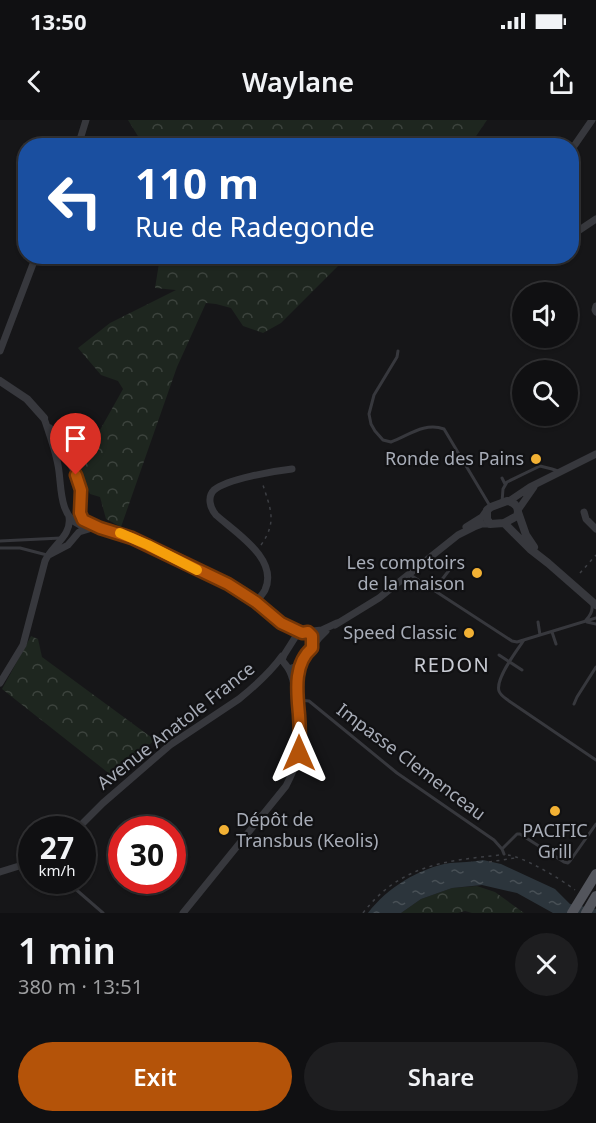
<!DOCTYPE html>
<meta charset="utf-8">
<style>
:root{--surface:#101012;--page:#1e1e20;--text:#f1f3f6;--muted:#9c9d9f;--line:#303032;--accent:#b45309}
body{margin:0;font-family:"Noto Sans",sans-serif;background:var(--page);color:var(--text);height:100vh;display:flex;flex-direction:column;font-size:22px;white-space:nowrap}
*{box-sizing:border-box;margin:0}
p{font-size:20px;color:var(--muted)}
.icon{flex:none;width:33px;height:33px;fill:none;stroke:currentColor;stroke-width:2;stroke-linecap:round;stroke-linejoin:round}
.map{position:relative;height:793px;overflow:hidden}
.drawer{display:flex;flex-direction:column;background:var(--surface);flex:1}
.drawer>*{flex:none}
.banner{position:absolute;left:18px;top:18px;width:561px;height:126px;border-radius:24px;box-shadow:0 2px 4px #0004,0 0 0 2px var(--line);background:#1a4fa0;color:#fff;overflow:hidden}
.fabs{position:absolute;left:512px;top:162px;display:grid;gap:12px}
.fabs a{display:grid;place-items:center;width:66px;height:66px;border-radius:50%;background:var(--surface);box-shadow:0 2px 4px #0004,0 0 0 2px var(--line);font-size:30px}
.speed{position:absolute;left:18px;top:696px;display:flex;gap:12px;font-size:30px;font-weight:700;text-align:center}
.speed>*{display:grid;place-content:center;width:78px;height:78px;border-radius:50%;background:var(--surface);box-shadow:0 2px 4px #0004,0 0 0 2px var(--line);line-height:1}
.speed small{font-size:15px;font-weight:400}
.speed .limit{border:9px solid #d22;background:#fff;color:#111}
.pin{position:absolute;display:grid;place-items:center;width:51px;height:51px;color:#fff;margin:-62px -26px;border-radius:50% 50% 50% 0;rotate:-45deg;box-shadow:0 0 6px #0007}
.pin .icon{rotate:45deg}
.me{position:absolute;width:66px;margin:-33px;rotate:0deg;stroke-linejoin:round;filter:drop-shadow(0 0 4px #0008)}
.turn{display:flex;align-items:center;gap:21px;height:126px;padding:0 18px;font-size:27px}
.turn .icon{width:78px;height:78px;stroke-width:2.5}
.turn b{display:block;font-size:42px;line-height:51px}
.round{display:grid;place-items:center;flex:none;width:63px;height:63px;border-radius:32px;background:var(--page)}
.summary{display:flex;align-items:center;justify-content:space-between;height:102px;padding:0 18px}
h1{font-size:36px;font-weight:600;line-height:45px}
.primary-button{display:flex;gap:12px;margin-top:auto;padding:12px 18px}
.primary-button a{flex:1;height:69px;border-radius:36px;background:var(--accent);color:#fff;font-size:24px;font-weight:600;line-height:69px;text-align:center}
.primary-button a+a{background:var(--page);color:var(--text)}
.status{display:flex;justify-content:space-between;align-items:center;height:42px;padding:0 30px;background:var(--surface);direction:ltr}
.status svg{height:16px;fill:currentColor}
header{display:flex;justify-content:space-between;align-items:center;height:78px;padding:0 18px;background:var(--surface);font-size:27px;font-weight:600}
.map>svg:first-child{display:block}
</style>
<div class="status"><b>13:50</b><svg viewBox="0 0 49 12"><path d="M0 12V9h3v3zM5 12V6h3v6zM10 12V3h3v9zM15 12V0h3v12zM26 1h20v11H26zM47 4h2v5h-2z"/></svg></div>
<header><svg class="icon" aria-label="back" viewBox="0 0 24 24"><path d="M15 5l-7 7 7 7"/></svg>Waylane<svg class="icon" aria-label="share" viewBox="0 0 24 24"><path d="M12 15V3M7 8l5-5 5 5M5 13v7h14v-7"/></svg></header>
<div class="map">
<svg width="596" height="793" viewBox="0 0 596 793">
<defs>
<pattern id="forest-crowns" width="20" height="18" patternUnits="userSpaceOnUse" patternTransform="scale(1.5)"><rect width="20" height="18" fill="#1e261f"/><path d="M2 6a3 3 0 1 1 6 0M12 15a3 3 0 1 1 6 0" fill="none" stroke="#3c433d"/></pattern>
<pattern id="water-ripples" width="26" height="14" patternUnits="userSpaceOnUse" patternTransform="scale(1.5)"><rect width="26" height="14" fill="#2c353c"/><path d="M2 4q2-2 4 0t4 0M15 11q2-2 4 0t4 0" fill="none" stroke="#485056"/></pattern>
</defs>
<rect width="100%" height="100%" fill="#161618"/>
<path fill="url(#forest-crowns)" d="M 128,0 L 487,0 L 470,25 L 144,26 Z
M 160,137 L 347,137 L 281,203 L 263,213 L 243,206 L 231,188 L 216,184 L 206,183 L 177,247 L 121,407 L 106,399 L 100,377 L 90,374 L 73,339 L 93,333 L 100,310 L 123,269 L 118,261 L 101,255 L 78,228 L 110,203 L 176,170 L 155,168 Z
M 31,516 L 38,519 L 42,537 L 155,620 L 111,655 L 2,569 Z
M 477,766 L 495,772 L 524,793 L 472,793 L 465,791 L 458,793 L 401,793 L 421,779 L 452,768 Z"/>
<path fill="url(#water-ripples)" d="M 483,740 L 501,744 L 555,769 L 570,784 L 596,789 L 596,793 L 553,793 L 517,773 L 482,765 L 452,768 L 421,779 L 401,793 L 368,793 C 387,768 419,748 450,743 C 461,742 472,742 483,740 Z"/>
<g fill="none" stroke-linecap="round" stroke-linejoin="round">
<path stroke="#3d3f44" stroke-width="1.5" stroke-dasharray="3 4.5" stroke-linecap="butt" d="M 261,425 C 278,401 270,388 262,362
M 580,453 L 596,435
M 508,735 C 524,737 561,759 575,770
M 489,742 L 515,738
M 363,793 C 400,745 444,741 500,735"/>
<path stroke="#37383d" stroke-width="3" d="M 398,231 L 397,237 L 374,275 L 369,294 L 371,304 L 375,311 L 383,320 L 391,322 C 408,316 424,302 444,309 L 490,386
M 502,358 L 505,364
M 502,382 L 503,369 L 507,362 L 540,346 L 552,349 L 558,351
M 0,421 L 61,418
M 0,428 L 20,428 L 47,435
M 409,454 L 512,521 L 517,522 L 596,498
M 434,470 L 450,449
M 586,500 C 590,496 593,491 592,485
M 538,502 L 540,515
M 587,502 L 596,504
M 552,512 L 556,524
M 524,520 C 517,530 495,559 499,571 C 500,575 505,578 509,581 L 596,640
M 499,535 L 522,550
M 298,580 L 309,581 L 397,653 L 494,720 L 502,729 L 504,734
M 574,584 L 577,577 L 596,547
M 502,729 L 517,714 L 520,714 L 564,742 L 568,743 L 570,741 L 596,704
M 65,760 L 103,793"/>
<path stroke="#37383d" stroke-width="7" d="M 78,26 L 86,0
M 572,29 L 592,0
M 572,115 L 596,99
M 596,186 L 595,190 L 596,192
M 0,231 L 36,136
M 44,298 C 49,313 55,329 58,345 C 62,365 58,395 80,405 L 116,412 L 148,425 L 228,464 L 256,482 L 281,503 L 302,513
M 50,308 L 57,318 L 80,363 C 83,375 79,387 81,398 L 93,405
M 509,381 L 530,367 L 596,334
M 518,390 L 534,367
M 584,392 L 586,399 L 596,409
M 466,407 L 482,397 L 487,390
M 49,435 L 68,425 L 79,412 L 89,409
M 256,482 C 259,478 263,474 265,470 C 279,439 236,413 216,395 C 210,388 207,377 214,370 C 227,359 274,351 292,349
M 335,505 L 379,478 L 458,415 L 474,407 L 482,404 L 490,404
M 312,527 L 319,518 L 326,511
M 289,549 C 301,547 304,535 312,527 L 313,524
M 0,563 L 23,525 L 45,441 C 52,425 72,416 69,397
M 297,568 L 298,552 L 301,544
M 76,710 L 103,683 L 170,625 L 239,579 C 255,566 270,553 282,536
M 0,752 L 32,742
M 183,793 L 286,666 C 291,656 296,646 298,636 C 303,619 297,562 288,548 C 286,545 284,543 282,540 L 284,535 L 296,516 L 303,512 L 322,510 L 337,503"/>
<path stroke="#37383d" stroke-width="8" d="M 0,261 L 27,279 L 44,298
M 507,381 C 515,382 520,388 517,396 L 504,403 L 490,404 L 487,399 L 487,390 L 491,387 Z
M 518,392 L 526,415 L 534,427
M 504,403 L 530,429 L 548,443 L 596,485"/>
<path stroke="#53555c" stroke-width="10" d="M 572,793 L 596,754
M 586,793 L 596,776"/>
</g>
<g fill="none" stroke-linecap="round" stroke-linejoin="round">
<g stroke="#753606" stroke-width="15">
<path id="route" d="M 76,355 L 81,370 L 80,393 L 83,400 L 100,408 L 132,418 L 228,464 L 256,482 L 281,503 L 302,513 L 308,512 L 312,516 L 312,528 C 293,544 297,572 299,595 C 300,608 300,620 299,633"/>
</g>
<use href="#route" stroke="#b45309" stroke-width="10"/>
<path stroke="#f59e0b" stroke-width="10" d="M 120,413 L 148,425 L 197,450"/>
</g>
<g fill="#f2b134" stroke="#111113" stroke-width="2">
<circle cx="536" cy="339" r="6"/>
<circle cx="477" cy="453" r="6"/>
<circle cx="469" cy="513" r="6"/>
<circle cx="555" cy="691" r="6"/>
<circle cx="224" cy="710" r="6"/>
</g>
<g text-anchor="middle" stroke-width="4.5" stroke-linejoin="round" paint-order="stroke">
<g font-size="18" fill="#a8adb8" stroke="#111113" text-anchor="end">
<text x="524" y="345">Ronde des Pains</text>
<text x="465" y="449">Les comptoirs<tspan x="465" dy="21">de la maison</tspan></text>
<text x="457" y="519">Speed Classic</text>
<text x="236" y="706" text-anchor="start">Dépôt de<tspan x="236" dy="21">Transbus (Keolis)</tspan></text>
<text x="555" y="717" text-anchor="middle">PACIFIC<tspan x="555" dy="21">Grill</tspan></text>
</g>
<g font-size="18" fill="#a8adb8" stroke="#111113">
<text transform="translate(176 606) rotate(-38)" y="6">Avenue Anatole France</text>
<text transform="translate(411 642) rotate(37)" y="6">Impasse Clemenceau</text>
</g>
<g font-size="20" letter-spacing="1.5" fill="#c9ccd4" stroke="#111113">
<text x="452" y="552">REDON</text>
</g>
</g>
</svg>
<div class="fabs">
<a><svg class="icon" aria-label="sound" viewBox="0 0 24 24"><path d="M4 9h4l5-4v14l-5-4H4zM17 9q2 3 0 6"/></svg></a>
<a><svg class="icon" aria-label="search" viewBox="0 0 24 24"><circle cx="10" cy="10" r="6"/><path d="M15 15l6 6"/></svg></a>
</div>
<div class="speed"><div>27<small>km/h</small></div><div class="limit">30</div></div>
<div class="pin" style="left:76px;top:355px;background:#d93025"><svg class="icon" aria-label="arrive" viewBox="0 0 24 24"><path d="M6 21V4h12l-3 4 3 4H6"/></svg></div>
<svg class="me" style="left:299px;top:633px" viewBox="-20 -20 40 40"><path d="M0-17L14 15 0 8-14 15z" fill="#b45309" stroke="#fff" stroke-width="4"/></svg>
<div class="banner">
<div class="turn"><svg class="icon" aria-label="left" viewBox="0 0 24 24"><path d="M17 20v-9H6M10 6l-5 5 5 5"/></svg><div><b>110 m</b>Rue de Radegonde</div></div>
</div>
</div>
<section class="drawer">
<div class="summary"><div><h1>1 min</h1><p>380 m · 13:51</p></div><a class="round"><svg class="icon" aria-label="close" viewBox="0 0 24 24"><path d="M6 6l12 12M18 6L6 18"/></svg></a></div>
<div class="primary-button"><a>Exit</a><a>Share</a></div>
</section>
